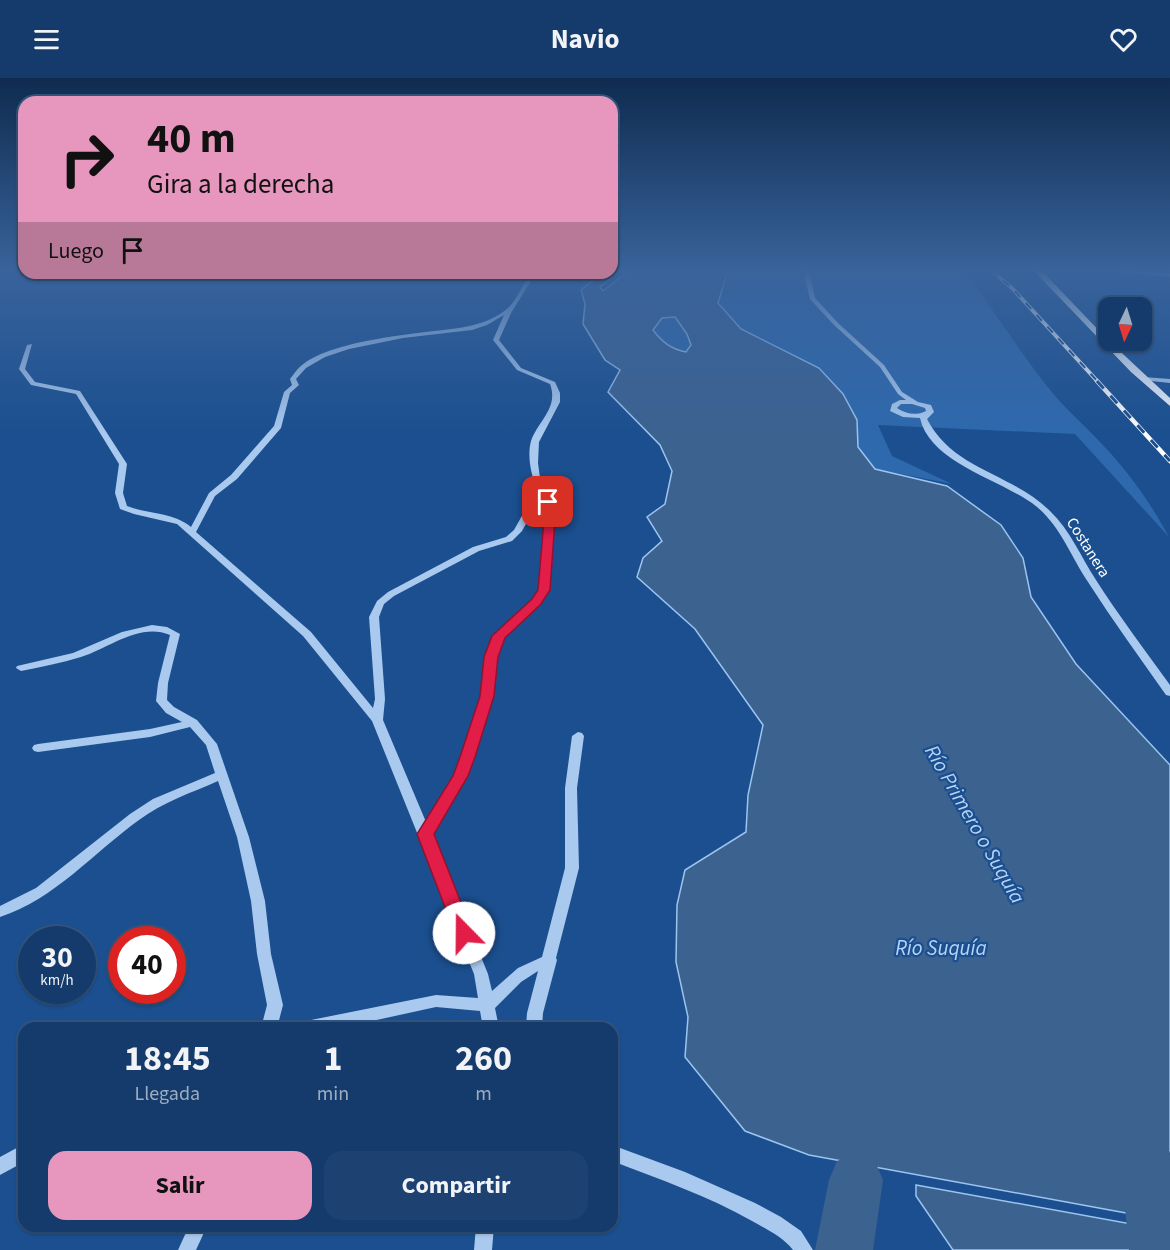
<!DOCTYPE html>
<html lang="es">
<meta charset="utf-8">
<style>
:root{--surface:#143b6b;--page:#1d4271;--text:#f1f3f6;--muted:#9dadc1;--line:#33557e;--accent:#e797bd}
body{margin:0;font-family:"Source Sans 3",sans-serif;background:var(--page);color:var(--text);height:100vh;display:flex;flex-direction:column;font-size:22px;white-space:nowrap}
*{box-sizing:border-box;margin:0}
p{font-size:20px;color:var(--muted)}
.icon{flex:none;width:33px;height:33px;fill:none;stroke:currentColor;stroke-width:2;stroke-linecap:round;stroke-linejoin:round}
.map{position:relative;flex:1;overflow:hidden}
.panel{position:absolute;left:18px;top:944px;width:600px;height:210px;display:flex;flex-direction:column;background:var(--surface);border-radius:18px;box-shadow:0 2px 4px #0004,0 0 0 2px var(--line)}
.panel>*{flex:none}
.banner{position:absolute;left:18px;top:18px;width:600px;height:183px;border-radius:18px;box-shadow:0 2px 4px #0004,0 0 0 2px var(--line);background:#e797bd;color:#111;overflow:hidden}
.needle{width:39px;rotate:184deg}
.tools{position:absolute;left:1098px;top:219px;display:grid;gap:12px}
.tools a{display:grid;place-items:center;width:54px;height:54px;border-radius:12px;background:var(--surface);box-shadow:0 2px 4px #0004,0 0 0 2px var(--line);font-size:30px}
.speed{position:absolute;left:18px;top:848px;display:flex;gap:12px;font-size:30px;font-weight:700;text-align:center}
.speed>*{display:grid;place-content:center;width:78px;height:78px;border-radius:50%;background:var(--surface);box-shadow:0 2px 4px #0004,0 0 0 2px var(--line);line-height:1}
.speed small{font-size:15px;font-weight:400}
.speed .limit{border:9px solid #d22;background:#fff;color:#111}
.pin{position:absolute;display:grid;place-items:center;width:51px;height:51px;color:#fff;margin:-26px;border-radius:12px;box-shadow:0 3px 9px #0006}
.me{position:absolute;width:66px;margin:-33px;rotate:338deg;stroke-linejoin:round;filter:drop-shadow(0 0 4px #0008)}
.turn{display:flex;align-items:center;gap:21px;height:126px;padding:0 30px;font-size:27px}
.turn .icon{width:78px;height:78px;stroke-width:2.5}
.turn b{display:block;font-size:42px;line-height:51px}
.then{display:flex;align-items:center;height:57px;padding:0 30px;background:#0003;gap:12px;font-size:22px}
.eta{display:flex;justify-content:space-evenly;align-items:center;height:102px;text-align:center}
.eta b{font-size:36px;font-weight:700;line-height:42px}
.primary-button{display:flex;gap:12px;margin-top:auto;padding:12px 30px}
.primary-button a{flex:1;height:69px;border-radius:18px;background:var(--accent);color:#111;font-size:24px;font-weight:700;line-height:69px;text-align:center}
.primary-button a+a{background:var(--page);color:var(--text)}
header{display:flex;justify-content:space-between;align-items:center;height:78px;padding:0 30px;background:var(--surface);font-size:27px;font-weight:700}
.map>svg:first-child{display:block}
</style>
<header><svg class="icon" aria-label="menu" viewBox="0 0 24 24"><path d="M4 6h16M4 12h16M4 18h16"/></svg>Navio<svg class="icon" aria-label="heart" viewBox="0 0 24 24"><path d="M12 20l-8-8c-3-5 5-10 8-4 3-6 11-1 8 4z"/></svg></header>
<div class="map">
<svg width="1170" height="1172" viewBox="0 0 1170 1172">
<rect width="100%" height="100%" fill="#1b4f8f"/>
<path fill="#2e69ad" d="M 728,192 L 963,192 C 995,233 1022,278 1055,318 C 1069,334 1085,348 1100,364 C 1127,392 1151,425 1169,459 L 1075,356 L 878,347 L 892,378 L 952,406 L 876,391 L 858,369 L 857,342 L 843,316 L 819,290 L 740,251 L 718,225 Z
M 675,239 L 687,256 L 691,268 L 686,274 C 671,271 662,264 653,252 L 662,240 Z"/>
<path fill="#3c6290" stroke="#9cc4f0" stroke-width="1.5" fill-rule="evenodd" d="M 612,192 L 622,192 L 600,209 L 603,213 L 625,196 L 634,192 L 728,192 L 718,225 L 741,251 L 819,290 L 843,316 L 857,342 L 858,369 L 875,391 L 947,408 L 1001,447 L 1023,480 L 1031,519 L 1076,586 L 1170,687 L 1170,1134 L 1146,1130 L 1148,1139 L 809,1077 L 745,1053 L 685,979 L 688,939 L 676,884 L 677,827 L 685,792 L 746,754 L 748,717 L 763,647 L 695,551 L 637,499 L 643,480 L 662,463 L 647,439 L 665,426 L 672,393 L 660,367 L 608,314 L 620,292 L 605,282 L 583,246 L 585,226 L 581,212 L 602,195 L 612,195 ZM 675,239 L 687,256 L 691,267 L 686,274 C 671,271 662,264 653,252 L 662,240 Z
M 916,1107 L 1170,1153 L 1170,1172 L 953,1172 L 916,1118 Z"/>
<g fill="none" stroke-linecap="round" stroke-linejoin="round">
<path fill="#3c6290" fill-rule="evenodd" d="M 1148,1060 L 1167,1068 L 1170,1075 L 1170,1172 L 1129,1172 L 1121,1087 L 1129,1068 Z
M 856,1075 L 875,1083 L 883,1102 L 873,1172 L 815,1172 L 829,1102 L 837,1083 Z"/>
<path fill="#a9c9ee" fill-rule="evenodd" d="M 803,192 L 809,192 L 815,220 L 838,245 L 884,287 L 902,314 L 918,324 L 931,327 L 934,334 L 927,341 C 953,392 1012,395 1050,433 C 1070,452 1081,479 1096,502 C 1119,538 1145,572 1170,607 L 1170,618 L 1166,617 C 1140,580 1113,543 1088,504 C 1071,479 1061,449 1037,429 C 1004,402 930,386 920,340 L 903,339 L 890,333 L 892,326 L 900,322 L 906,322 L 898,316 L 880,289 L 834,247 L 810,221 ZM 901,326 L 912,326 L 925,330 L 926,333 C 916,338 906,336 897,330 Z
M 1117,192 L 1170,195 L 1170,199 L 1119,194 Z
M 530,195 L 536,195 L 511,235 L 499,262 L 521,290 L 555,304 L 560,315 L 560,324 L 539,364 L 538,385 L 540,400 L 552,425 L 554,442 L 549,512 L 539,526 L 504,559 L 496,579 L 492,618 L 467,698 L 431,756 L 488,896 L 492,913 L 518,890 L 542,879 L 565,790 L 565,710 L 572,658 L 578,654 L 582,655 L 584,658 L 577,710 L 579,790 L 556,880 L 557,882 L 543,935 L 542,950 L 526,950 L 527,935 L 538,893 L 521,904 L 495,930 L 499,950 L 483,950 L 480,933 L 436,929 L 340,950 L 299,950 L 301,945 L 306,943 L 436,917 L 478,920 L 474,896 L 372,643 L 303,558 L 177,446 L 134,436 L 120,431 L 115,415 L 119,386 L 76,316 L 31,307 L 19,291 L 27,267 L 32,266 L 25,291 L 35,304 L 80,313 L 127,386 L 123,415 L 127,428 C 147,436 173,434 191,449 L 209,415 L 231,397 L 274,348 L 284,314 L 292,307 L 290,301 C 293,297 297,291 302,287 C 328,265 400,257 434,253 C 460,250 487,248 508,230 C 516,223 524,205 530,195 ZM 504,237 L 493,262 L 517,292 L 550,306 C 559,330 538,343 531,363 C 527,378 531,397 537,411 L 514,452 L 506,459 L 473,469 L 388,514 L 377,523 L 369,539 L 375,621 L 373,630 L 311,554 L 196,454 L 215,418 L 237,401 L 281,350 L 290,315 L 299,307 L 296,301 L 306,290 L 325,279 L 349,271 L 403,260 L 472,252 L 487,247 ZM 541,419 L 544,425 L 546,442 L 539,512 L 532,522 L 494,558 L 486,579 L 482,618 L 462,679 L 455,698 L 426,744 L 383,642 L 385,621 L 379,539 L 384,526 L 394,518 L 479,473 L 512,463 L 522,453 Z
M 1144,299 L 1170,301 L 1170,305 L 1142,302 L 1142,300 Z
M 152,547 L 167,549 L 180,556 L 168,605 L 167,622 L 174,629 L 197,642 L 217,666 L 249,759 L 265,823 L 271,876 L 283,927 L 277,950 L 261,950 L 267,927 L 257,876 L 251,823 L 237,759 L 218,703 C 191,715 163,724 139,742 C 93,775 55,821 0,839 L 0,828 L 36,810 L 130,736 L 153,721 L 215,695 L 206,667 L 190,649 L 150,659 L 38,674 L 34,673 L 32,670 L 34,667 L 38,666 L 150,651 L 182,644 L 166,635 L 156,623 L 158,605 L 170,557 C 140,544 109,570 81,579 C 61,585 41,589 21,593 L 16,590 L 17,588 L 73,575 L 122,554 Z
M 24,1066 L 24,1084 L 0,1097 L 0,1079 Z
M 612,1067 L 685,1094 L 755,1125 L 781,1139 L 801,1153 L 813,1172 L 793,1172 C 783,1159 766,1151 752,1143 C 708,1118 659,1101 612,1083 Z
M 189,1148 L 207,1148 L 196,1172 L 178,1172 Z
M 476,1148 L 494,1148 L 492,1172 L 474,1172 Z"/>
<path fill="#f0f6ff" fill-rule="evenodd" d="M 1033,192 L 1041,192 L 1108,262 L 1170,320 L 1170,328 L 1131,294 Z"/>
<g stroke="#fff" stroke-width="4">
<path id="rail-far1" d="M 991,192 L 1012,210 L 1099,305"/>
</g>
<g stroke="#fff" stroke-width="4.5">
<path id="rail" d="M 1097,303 L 1170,383"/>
</g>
<use href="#rail-far1" stroke="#1b4f8f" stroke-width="2" stroke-dasharray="8" stroke-linecap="butt"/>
<use href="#rail" stroke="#1b4f8f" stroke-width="3" stroke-dasharray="10" stroke-linecap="butt"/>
</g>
<linearGradient id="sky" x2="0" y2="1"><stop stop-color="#0f2b4f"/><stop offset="0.54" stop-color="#39639b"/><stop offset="1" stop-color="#39639b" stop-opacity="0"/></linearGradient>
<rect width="1170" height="356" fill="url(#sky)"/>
<path fill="#e11d48" stroke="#92132f" stroke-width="1.5" d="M 548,421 L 553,424 L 555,442 L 550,512 L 541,526 L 505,560 L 498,579 L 494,618 L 475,679 L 468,698 L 434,756 L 473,855 L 471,860 L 464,862 L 458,860 L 455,855 L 417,756 L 453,698 L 460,679 L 480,618 L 484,579 L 492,558 L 532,521 L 538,512 L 544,442 L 542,424 Z"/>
<g text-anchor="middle" stroke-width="4.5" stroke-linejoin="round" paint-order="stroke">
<g font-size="16" fill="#fff" stroke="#1b4f8f">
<text transform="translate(1089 469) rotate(58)" y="6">Costanera</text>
</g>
<g font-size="21" font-style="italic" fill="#b5d3f5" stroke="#1b4f8f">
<text transform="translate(975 746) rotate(60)" y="7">Río Primero o Suquía</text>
<text x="941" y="877">Río Suquía</text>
</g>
</g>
</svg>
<div class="tools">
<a><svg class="needle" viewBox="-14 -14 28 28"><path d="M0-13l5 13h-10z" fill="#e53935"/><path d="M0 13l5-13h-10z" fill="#9dadc1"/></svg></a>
</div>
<div class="speed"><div>30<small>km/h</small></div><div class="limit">40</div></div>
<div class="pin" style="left:548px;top:424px;background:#d93025"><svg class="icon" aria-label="arrive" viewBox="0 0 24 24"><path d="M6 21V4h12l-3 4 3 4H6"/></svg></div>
<svg class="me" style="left:464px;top:855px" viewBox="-20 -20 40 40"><circle r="19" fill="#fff"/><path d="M0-13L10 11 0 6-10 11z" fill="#e11d48"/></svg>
<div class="banner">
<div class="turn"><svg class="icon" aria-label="right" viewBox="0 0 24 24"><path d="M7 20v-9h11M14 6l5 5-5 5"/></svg><div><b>40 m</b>Gira a la derecha</div></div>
<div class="then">Luego<svg class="icon" aria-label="arrive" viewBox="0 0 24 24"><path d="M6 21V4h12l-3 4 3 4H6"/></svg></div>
</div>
<section class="panel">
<div class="eta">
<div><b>18:45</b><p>Llegada</p></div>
<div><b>1</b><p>min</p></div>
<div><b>260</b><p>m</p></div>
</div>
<div class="primary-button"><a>Salir</a><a>Compartir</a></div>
</section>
</div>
